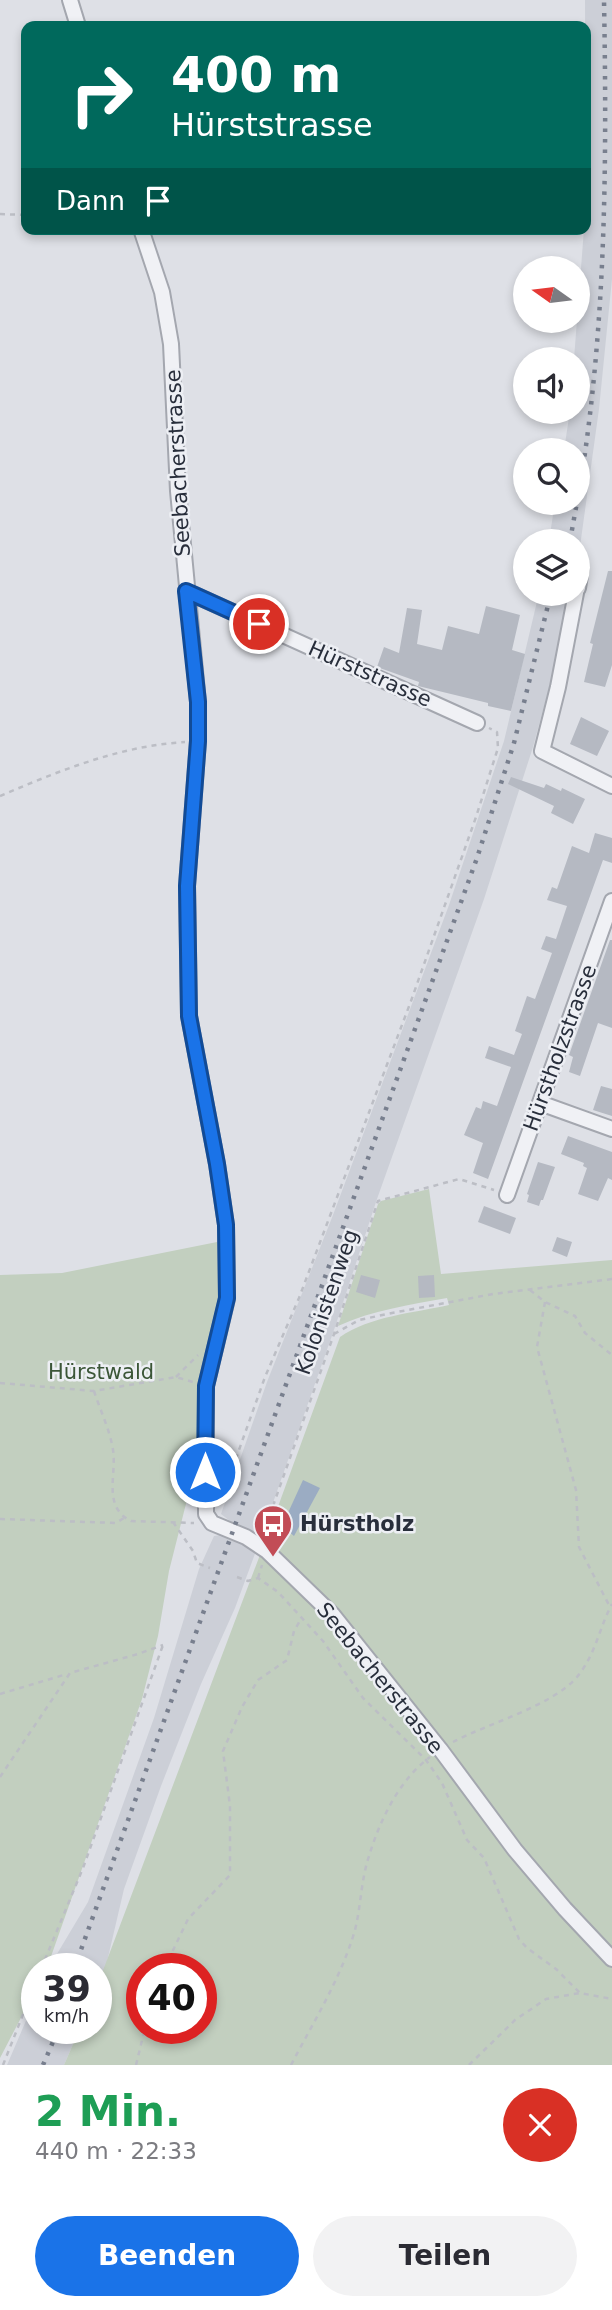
<!DOCTYPE html>
<html lang="de">
<meta charset="utf-8">
<style>
:root{--surface:#fff;--page:#f2f2f3;--text:#2b2b33;--muted:#7c7c81;--accent:#1a73e8}
body{margin:0;font-family:"DejaVu Sans",sans-serif;background:var(--page);color:var(--text);height:100vh;display:flex;flex-direction:column;font-size:26px;white-space:nowrap}
*{box-sizing:border-box;margin:0}
p{font-size:23px;color:var(--muted)}
.icon{flex:none;width:38px;height:38px;fill:none;stroke:currentColor;stroke-width:2;stroke-linecap:round;stroke-linejoin:round}
.map{position:relative;height:2065px;overflow:hidden}
.panel{display:flex;flex-direction:column;background:var(--surface);flex:1}
.panel>*{flex:none}
.banner{position:absolute;left:21px;top:21px;width:570px;height:214px;border-radius:14px;box-shadow:0 4px 10px #0003;background:#00695c;color:#fff;overflow:hidden}
.needle{width:46px;rotate:284deg}
.controls{position:absolute;left:513px;top:256px;display:grid;gap:14px}
.controls a{display:grid;place-items:center;width:77px;height:77px;border-radius:50%;background:var(--surface);box-shadow:0 4px 10px #0003;font-size:35px}
.speed{position:absolute;left:21px;top:1953px;display:flex;gap:14px;font-size:35px;font-weight:700;text-align:center}
.speed>*{display:grid;place-content:center;width:91px;height:91px;border-radius:50%;background:var(--surface);box-shadow:0 4px 10px #0003;line-height:1}
.speed small{font-size:18px;font-weight:400}
.speed .limit{border:10px solid #d22;background:#fff;color:#111}
.pin{position:absolute;display:grid;place-items:center;width:60px;height:60px;color:#fff;margin:-30px;border:4px solid #fff;border-radius:50%;box-shadow:0 2px 7px #0007}
.me{position:absolute;width:77px;margin:-38px;rotate:0deg;stroke-linejoin:round;filter:drop-shadow(0 0 5px #0008)}
.turn{display:flex;align-items:center;gap:24px;height:147px;padding:0 35px;font-size:32px}
.turn .icon{width:91px;height:91px;stroke-width:2.5}
.turn b{display:block;font-size:49px;line-height:60px}
.then{display:flex;align-items:center;height:66px;padding:0 35px;background:#0003;gap:14px;font-size:26px}
.round{display:grid;place-items:center;flex:none;width:74px;height:74px;border-radius:37px;background:var(--page)}
.overview{display:flex;align-items:center;justify-content:space-between;height:119px;padding:0 35px}
h1{font-size:42px;font-weight:800;line-height:52px;color:#1e9e55}
.cta{display:flex;gap:14px;margin-top:auto;padding:14px 35px}
.cta a{flex:1;height:80px;border-radius:42px;background:var(--accent);color:#fff;font-size:28px;font-weight:800;line-height:80px;text-align:center}
.cta a+a{background:var(--page);color:var(--text)}
.map>svg:first-child{display:block}
</style>
<div class="map">
<svg width="612" height="2065" viewBox="0 0 612 2065">
<rect width="100%" height="100%" fill="#dee0e6"/>
<path fill="#cccfd7" d="M 585,0 L 612,0 L 612,279 L 599,409 L 578,561 L 578,541 L 549,541 L 555,502 L 578,502 L 578,450 L 564,450 L 570,411 L 578,411 L 578,359 L 574,359 L 584,229 L 586,229 Z
M 539,593 L 572,593 L 561,644 L 533,747 L 484,899 L 377,1199 L 335,1327 L 263,1531 L 248,1531 L 239,1528 L 221,1514 L 267,1382 L 333,1215 L 449,905 L 504,741 Z
M 221,1535 L 245,1542 L 256,1551 L 235,1608 L 201,1684 L 161,1786 L 124,1889 L 106,1966 L 96,1989 L 96,1969 L 48,1969 L 88,1902 L 154,1718 L 199,1569 L 214,1536 Z
M 37,1995 L 37,2028 L 80,2028 L 64,2065 L 7,2065 Z"/>
<path fill="#c2cfbf" fill-rule="evenodd" d="M 429,1189 L 441,1274 L 612,1260 L 612,2065 L 64,2065 L 80,2028 L 96,2028 L 96,1989 L 272,1523 L 340,1337 C 370,1316 414,1313 449,1305 L 447,1298 C 409,1305 373,1310 338,1326 L 378,1204 L 381,1201 ZM 142,1969 L 201,1969 L 201,2028 L 142,2028 Z
M 222,1241 L 221,1300 L 200,1390 L 198,1482 L 191,1484 L 169,1571 L 158,1636 L 142,1699 L 48,1965 L 46,1969 L 37,1969 L 37,1987 L 0,2058 L 0,1275 L 62,1273 Z"/>
<path fill="#9bacc3" d="M 303,1480 L 320,1488 L 294,1536 L 282,1526 Z"/>
<path fill="#b5b9c2" d="M 608,571 L 612,571 L 612,665 L 605,687 L 584,682 L 593,644 L 590,643 Z
M 486,606 L 520,615 L 512,650 L 525,654 L 511,711 L 488,706 L 488,703 L 418,686 L 419,682 L 377,667 L 384,647 L 399,653 L 407,608 L 422,610 L 417,644 L 442,650 L 448,626 L 479,634 Z
M 581,717 L 609,731 L 597,756 L 570,744 Z
M 511,777 L 544,788 L 546,784 L 561,791 L 562,788 L 585,799 L 573,824 L 551,813 L 554,806 L 508,784 Z
M 595,833 L 612,838 L 612,863 L 603,860 L 488,1179 L 473,1173 L 483,1143 L 464,1135 L 476,1107 L 481,1109 L 483,1101 L 497,1106 L 511,1067 L 485,1058 L 489,1046 L 514,1055 L 522,1034 L 515,1031 L 527,996 L 535,999 L 552,953 L 541,949 L 546,936 L 556,939 L 567,906 L 547,900 L 552,887 L 557,889 L 572,846 L 589,853 Z
M 610,940 L 612,940 L 612,1028 L 598,1023 L 580,1076 L 569,1072 L 573,1057 L 569,1055 Z
M 601,1086 L 612,1089 L 612,1116 L 593,1110 Z
M 568,1136 L 612,1152 L 612,1180 L 608,1178 L 598,1201 L 578,1194 L 587,1168 L 583,1166 L 584,1163 L 561,1154 Z
M 538,1162 L 555,1167 L 543,1200 L 541,1200 L 539,1206 L 527,1202 L 529,1195 L 527,1194 Z
M 484,1206 L 516,1218 L 510,1234 L 478,1222 Z
M 557,1237 L 572,1242 L 567,1257 L 552,1251 Z
M 361,1275 L 380,1280 L 375,1298 L 356,1292 Z
M 434,1275 L 435,1297 L 419,1298 L 418,1276 Z"/>
<g fill="none" stroke-linecap="round" stroke-linejoin="round">
<g stroke="#a4a7af" stroke-width="18">
<path id="minor" d="M 70,0 L 78,26
M 141,229 L 162,292 L 171,344 L 178,491 L 198,702 L 198,741 L 187,886 L 189,1016 L 217,1164 L 226,1225 L 227,1299 L 206,1386 L 206,1514 L 212,1523 L 246,1537 L 267,1551 L 333,1615 L 440,1749 L 515,1850 L 565,1909 L 612,1959
M 578,588 L 581,569
M 186,591 L 477,723
M 576,593 L 558,687 L 542,751 L 612,786
M 540,1103 L 612,1129
M 507,1195 L 612,901"/>
</g>
<path stroke="#bcbec5" stroke-width="2.5" stroke-dasharray="5 5" stroke-linecap="butt" d="M 0,214 L 26,215
M 0,796 C 59,771 119,746 185,742
M 530,1290 L 545,1302 L 575,1316 L 585,1333 L 612,1355
M 545,1302 L 537,1347 L 576,1490 L 579,1547 L 610,1607
M 334,1334 L 359,1320 L 392,1313 L 493,1294 L 612,1279
M 176,1377 L 198,1355
M 0,1383 L 94,1391 L 176,1377 L 193,1382
M 94,1391 C 100,1410 110,1430 113,1450 C 117,1474 102,1507 131,1521 L 194,1523
M 219,1492 L 224,1492 L 265,1377 L 299,1298 L 411,1001 L 476,817 L 498,748 L 497,732 L 489,728
M 0,1519 L 116,1523 L 124,1518
M 173,1522 L 193,1551 L 197,1563 L 210,1568
M 271,1536 L 274,1503 L 334,1334 L 378,1201 L 459,1179 L 494,1190
M 237,1577 L 248,1581 L 258,1578 L 278,1592 L 323,1641 L 363,1698 L 426,1760 L 442,1783 L 467,1840 L 484,1858 L 519,1939 L 527,1948 L 556,1969 L 580,1993 L 612,1999
M 258,1578 L 262,1565
M 0,1694 L 67,1674
M 453,1742 C 489,1723 552,1706 577,1677 C 596,1654 599,1628 612,1604
M 0,1777 L 70,1673 L 138,1654 L 163,1645
M 41,1969 L 83,1868 L 163,1645
M 164,1969 L 188,1919 L 230,1875 L 230,1806 L 223,1751 L 242,1707 L 258,1680 L 287,1660 L 294,1631 L 301,1619
M 3,2065 L 37,1979
M 136,2065 L 145,2028
M 291,2065 C 314,2021 341,1978 355,1930 C 361,1906 361,1880 369,1856 C 380,1820 399,1780 430,1757
M 469,2065 L 515,2020 L 546,1999 L 580,1993"/>
<use href="#minor" stroke="#f0f1f5" stroke-width="14"/>
<path stroke="#787f8e" stroke-width="4.5" stroke-dasharray="3.5 7" stroke-linecap="butt" d="M 578,498 C 606,333 607,167 604,0
M 570,541 L 577,502
M 74,1969 L 477,858 L 514,743 L 551,593
M 43,2065 L 59,2028"/>
</g>
<g fill="none" stroke-linecap="round" stroke-linejoin="round">
<g stroke="#114b97" stroke-width="18">
<path id="route" d="M 205,1472 L 206,1386 L 227,1298 L 226,1225 L 217,1164 L 189,1016 L 187,886 L 198,741 L 198,702 L 186,591 L 259,624"/>
</g>
<use href="#route" stroke="#1a73e8" stroke-width="12"/>
</g>
<defs>
<g id="bus-pin" transform="scale(2.0125)"><path d="M0 17L-7.5 6A9.5 9.5 0 1 1 7.5 6Z" fill="#c24c56" stroke="#edeff4"/><path d="M-5-6H5V4H4V6H2V4H-2V6H-4V4H-5ZM-3.5-4V0h7V-4ZM-3.5 1.2v1.5H-2V1.2ZM2 1.2v1.5H3.5V1.2Z" fill="#fff"/></g>
</defs>
<g fill-rule="evenodd">
<use href="#bus-pin" x="273" y="1524"/>
</g>
<g text-anchor="middle" stroke-width="5" stroke-linejoin="round" paint-order="stroke">
<g font-size="21" fill="#282e3b" stroke="#edeff4">
<text transform="translate(178 463) rotate(-93)" y="7">Seebacherstrasse</text>
<text transform="translate(370 674) rotate(24)" y="7">Hürststrasse</text>
<text transform="translate(560 1048) rotate(-70)" y="7">Hürstholzstrasse</text>
<text transform="translate(327 1302) rotate(-71)" y="7">Kolonistenweg</text>
<text transform="translate(380 1678) rotate(51)" y="7">Seebacherstrasse</text>
</g>
<g font-size="21" fill="#3b5637" stroke="#edeff4">
<text x="101" y="1379">Hürstwald</text>
</g>
<g font-size="21" font-weight="bold" fill="#282e3b" stroke="#edeff4" text-anchor="start">
<text x="300" y="1531">Hürstholz</text>
</g>
</g>
</svg>
<div class="controls">
<a><svg class="needle" viewBox="-14 -14 28 28"><path d="M0-13l5 13h-10z" fill="#e53935"/><path d="M0 13l5-13h-10z" fill="#7c7c81"/></svg></a>
<a><svg class="icon" aria-label="sound" viewBox="0 0 24 24"><path d="M4 9h4l5-4v14l-5-4H4zM17 9q2 3 0 6"/></svg></a>
<a><svg class="icon" aria-label="search" viewBox="0 0 24 24"><circle cx="10" cy="10" r="6"/><path d="M15 15l6 6"/></svg></a>
<a><svg class="icon" aria-label="layers" viewBox="0 0 24 24"><path d="M12 4l9 5-9 5-9-5zM3 14l9 5 9-5"/></svg></a>
</div>
<div class="speed"><div>39<small>km/h</small></div><div class="limit">40</div></div>
<div class="pin" style="left:259px;top:624px;background:#d93025"><svg class="icon" aria-label="arrive" viewBox="0 0 24 24"><path d="M6 21V4h12l-3 4 3 4H6"/></svg></div>
<svg class="me" style="left:205px;top:1472px" viewBox="-20 -20 40 40"><circle r="17" fill="#1a73e8" stroke="#fff" stroke-width="3"/><path d="M0-11L8 9 0 5-8 9z" fill="#fff"/></svg>
<div class="banner">
<div class="turn"><svg class="icon" aria-label="right" viewBox="0 0 24 24"><path d="M7 20v-9h11M14 6l5 5-5 5"/></svg><div><b>400 m</b>Hürststrasse</div></div>
<div class="then">Dann<svg class="icon" aria-label="arrive" viewBox="0 0 24 24"><path d="M6 21V4h12l-3 4 3 4H6"/></svg></div>
</div>
</div>
<section class="panel">
<div class="overview"><div><h1>2 Min.</h1><p>440 m · 22:33</p></div><a class="round" style="background:#d93025;color:#fff"><svg class="icon" aria-label="close" viewBox="0 0 24 24"><path d="M6 6l12 12M18 6L6 18"/></svg></a></div>
<div class="cta"><a>Beenden</a><a>Teilen</a></div>
</section>
